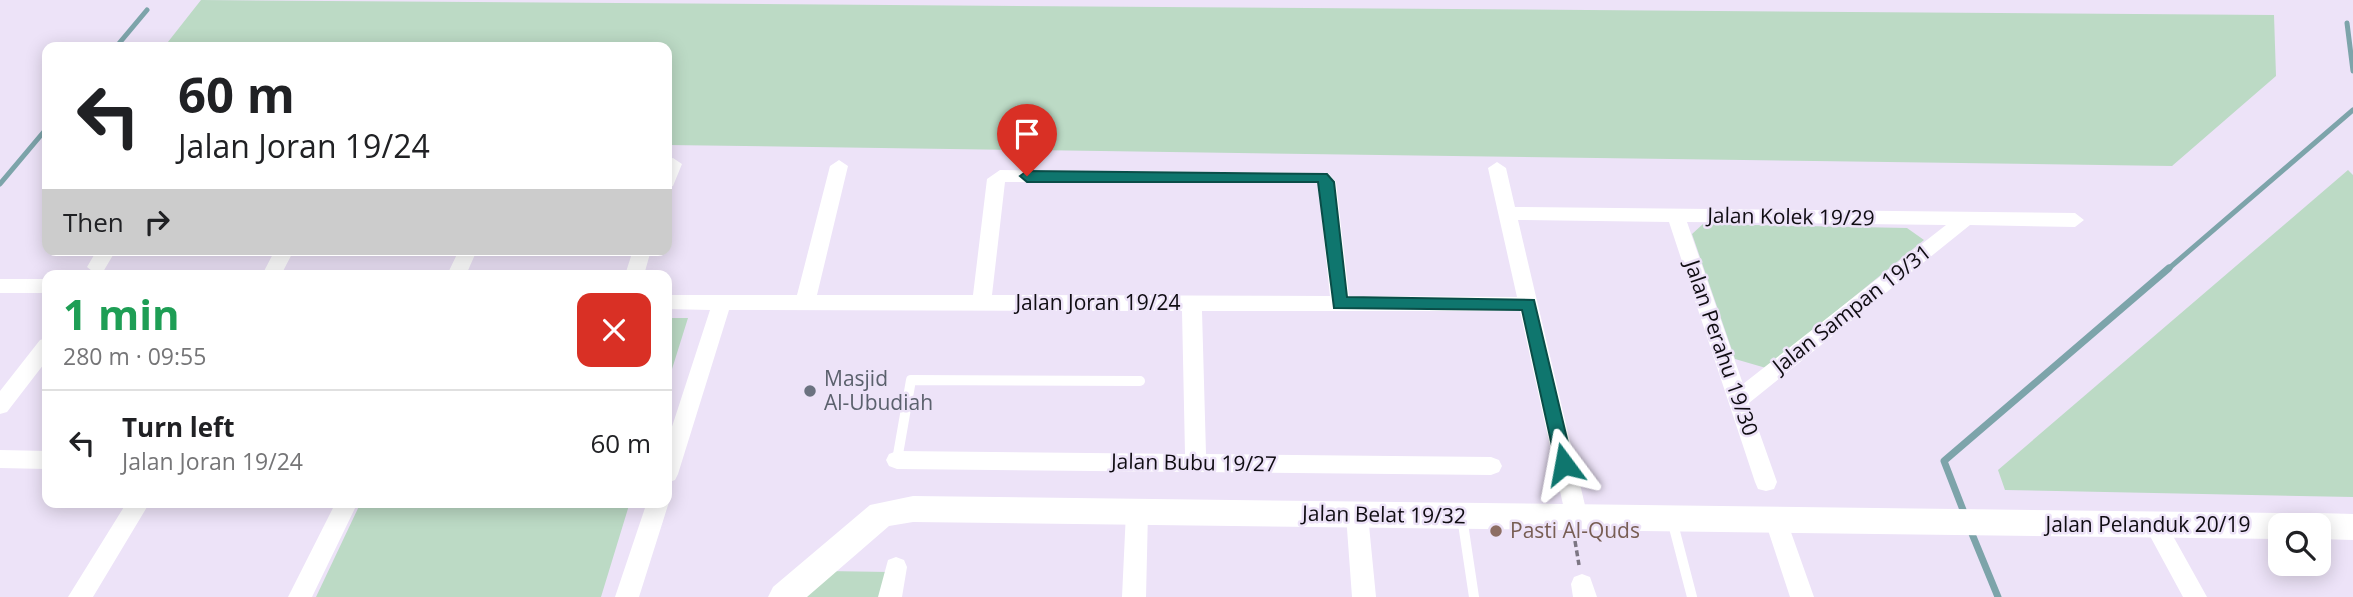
<!DOCTYPE html>
<meta charset="utf-8">
<style>
:root{--surface:#fff;--page:#f6f6f6;--text:#202124;--muted:#757577;--line:#e0e0e0}
body{margin:0;font-family:"Open Sans",sans-serif;background:var(--page);color:var(--text);height:100vh;display:flex;flex-direction:column;font-size:26px;white-space:nowrap}
*{box-sizing:border-box;margin:0}
p{font-size:23px;color:var(--muted)}
.icon{flex:none;width:38px;height:38px;fill:none;stroke:currentColor;stroke-width:2;stroke-linecap:round;stroke-linejoin:round}
.map{position:relative;flex:1;overflow:hidden}
.panel{position:absolute;left:42px;top:270px;width:630px;height:238px;display:flex;flex-direction:column;background:var(--surface);border-radius:14px;box-shadow:0 4px 18px #0003}
.panel>*{flex:none}
.hud{position:absolute;left:42px;top:42px;width:630px;height:214px;border-radius:14px;box-shadow:0 4px 18px #0003;background:#fff;color:var(--text);overflow:hidden}
.fabs{position:absolute;left:2268px;top:513px;display:grid;gap:14px}
.fabs a{display:grid;place-items:center;width:63px;height:63px;border-radius:14px;background:var(--surface);box-shadow:0 4px 18px #0003;font-size:35px}
.pin{position:absolute;display:grid;place-items:center;width:60px;height:60px;color:#fff;margin:-72px -30px;border-radius:50% 50% 50% 0;rotate:-45deg;box-shadow:0 0 7px #0007}
.pin .icon{rotate:45deg}
.me{position:absolute;width:77px;margin:-38px;rotate:347deg;stroke-linejoin:round;filter:drop-shadow(0 0 5px #0008)}
.turn{display:flex;align-items:center;gap:24px;height:147px;padding:0 21px;font-size:32px}
.turn .icon{width:91px;height:91px;stroke-width:2.5}
.turn b{display:block;font-size:49px;line-height:60px}
.then{display:flex;align-items:center;height:66px;padding:0 21px;background:#0003;gap:14px;font-size:26px}
.round{display:grid;place-items:center;flex:none;width:74px;height:74px;border-radius:14px;background:var(--page)}
.overview{display:flex;align-items:center;justify-content:space-between;height:119px;padding:0 21px}
h1{font-size:42px;font-weight:700;line-height:52px;color:#1e9e55}
ul{padding:0;list-style:none}
li{display:flex;align-items:center;gap:21px;height:105px;padding:0 21px;border-top:2px solid var(--line)}
li div{flex:1}
li b{display:block;font-size:26px}
li em{font-style:normal}
.map>svg:first-child{display:block}
</style>
<div class="map">
<svg width="2353" height="597" viewBox="0 0 2353 597">
<rect width="100%" height="100%" fill="#ede3f8"/>
<path fill="#bcdac5" d="M 201,0 L 2274,15 L 2276,76 L 2172,166 L 667,145 L 667,47 L 164,47 Z
M 2348,170 L 2353,175 L 2353,497 L 2005,490 L 1998,470 Z
M 1703,224 L 1907,228 L 1924,240 L 1766,368 L 1735,359 L 1692,234 Z
M 667,318 L 688,318 L 667,385 Z
M 361,502 L 630,502 L 601,597 L 316,597 Z
M 826,571 L 889,572 L 885,597 L 797,597 Z"/>
<g fill="none" stroke-linecap="round" stroke-linejoin="round">
<path stroke="#7da4aa" stroke-width="5" d="M 2347,23 L 2353,71
M 116,47 L 147,10
M 0,184 L 47,128
M 2167,270 L 2353,110"/>
<path stroke="#7da4aa" stroke-width="7" d="M 1965,515 L 1944,461 L 2169,268
M 1970,529 L 1998,597"/>
<path stroke="#7c7683" stroke-width="3.5" stroke-dasharray="6 3.5" stroke-linecap="butt" d="M 1575,541 L 1579,565"/>
<path stroke="#fff" stroke-width="10" d="M 897,460 L 911,380 L 1140,381
M 1462,517 L 1474,597
M 1672,520 L 1692,597"/>
<path fill="#fff" fill-rule="evenodd" d="M 673,158 L 682,164 L 673,186 L 667,188 L 667,160 Z
M 839,160 L 848,166 L 817,295 L 973,295 L 987,179 L 1000,170 L 1328,173 L 1336,182 L 1349,296 L 1517,297 L 1488,168 L 1497,162 L 1506,168 L 1515,207 L 2075,213 L 2084,220 L 2075,227 L 1970,225 L 1749,403 L 1777,482 L 1774,489 L 1766,491 L 1758,489 L 1755,482 L 1669,222 L 1518,220 L 1588,518 L 1585,525 L 1577,528 L 1569,525 L 1566,518 L 1520,311 L 1202,311 L 1206,454 L 1491,457 L 1499,460 L 1502,466 L 1499,472 L 1491,475 L 897,469 L 889,466 L 886,460 L 889,454 L 897,451 L 1185,454 L 1182,311 L 729,310 L 678,474 L 675,480 L 667,483 L 667,442 L 710,310 L 667,309 L 667,295 L 797,295 L 830,166 ZM 1005,182 L 1318,183 L 1330,296 L 992,295 ZM 1687,222 L 1946,225 L 1743,384 Z
M 97,250 L 116,250 L 103,272 L 96,274 L 87,267 Z
M 275,250 L 294,250 L 281,275 L 262,275 Z
M 459,250 L 477,250 L 466,275 L 447,275 Z
M 633,250 L 651,250 L 644,275 L 625,275 Z
M 0,279 L 47,279 L 47,293 L 0,293 Z
M 47,338 L 47,360 L 7,412 L 0,414 L 0,391 L 40,340 Z
M 0,450 L 47,451 L 47,469 L 0,468 Z
M 667,497 L 669,502 L 639,597 L 615,597 L 647,502 L 667,502 Z
M 127,502 L 150,502 L 93,597 L 68,597 Z
M 336,502 L 358,502 L 312,597 L 288,597 Z
M 1137,502 L 1145,505 L 1148,512 L 1146,597 L 1122,597 L 1126,512 L 1129,505 Z
M 1357,505 L 1365,508 L 1368,515 L 1376,597 L 1352,597 L 1346,515 L 1349,508 Z
M 1776,511 L 1784,514 L 1787,521 L 1814,597 L 1790,597 L 1765,521 L 1768,514 Z
M 2155,515 L 2163,518 L 2207,597 L 2183,597 L 2144,525 L 2147,518 Z
M 896,557 L 904,560 L 907,567 L 902,597 L 878,597 L 888,560 Z
M 1582,574 L 1590,577 L 1597,597 L 1573,597 L 1571,584 L 1574,577 Z"/>
<path fill="#fff" fill-rule="evenodd" d="M 913,496 L 2280,513 L 2291,517 L 2295,525 L 2280,525 L 2280,539 L 913,522 L 889,526 L 807,597 L 768,597 L 773,587 L 870,505 Z
M 2319,513 L 2353,514 L 2353,540 L 2319,539 L 2319,525 L 2304,525 L 2308,517 Z"/>
</g>
<path fill="#0f766e" stroke="#0a4d48" stroke-width="2" d="M 1027,171 L 1327,174 L 1334,182 L 1347,297 L 1534,300 L 1573,464 L 1571,470 L 1564,472 L 1556,464 L 1522,310 L 1334,308 L 1318,182 L 1027,182 L 1020,176 Z"/>
<circle fill="#6b7280" stroke="#ede3f8" stroke-width="2.5" cx="810" cy="391" r="7"/>
<circle fill="#8d6e63" stroke="#ede3f8" stroke-width="2.5" cx="1496" cy="531" r="7"/>
<g text-anchor="middle" stroke-width="5" stroke-linejoin="round" paint-order="stroke">
<g font-size="21" fill="#0f0c12" stroke="#ede3f8">
<text transform="translate(1791 217) rotate(1)" y="7">Jalan Kolek 19/29</text>
<text x="1098" y="310">Jalan Joran 19/24</text>
<text transform="translate(1852 309) rotate(-38)" y="7">Jalan Sampan 19/31</text>
<text transform="translate(1721 348) rotate(71)" y="7">Jalan Perahu 19/30</text>
<text transform="translate(1194 463) rotate(1)" y="7">Jalan Bubu 19/27</text>
<text transform="translate(1384 515) rotate(1)" y="7">Jalan Belat 19/32</text>
<text x="2148" y="532">Jalan Pelanduk 20/19</text>
</g>
<g font-size="21" fill="#5b616d" stroke="#ede3f8" text-anchor="start">
<text x="824" y="386">Masjid<tspan x="824" dy="24">Al-Ubudiah</tspan></text>
</g>
<g font-size="21" fill="#785e54" stroke="#ede3f8" text-anchor="start">
<text x="1510" y="538">Pasti Al-Quds</text>
</g>
</g>
</svg>
<div class="fabs">
<a><svg class="icon" aria-label="search" viewBox="0 0 24 24"><circle cx="10" cy="10" r="6"/><path d="M15 15l6 6"/></svg></a>
</div>
<div class="pin" style="left:1027px;top:176px;background:#d93025"><svg class="icon" aria-label="arrive" viewBox="0 0 24 24"><path d="M6 21V4h12l-3 4 3 4H6"/></svg></div>
<svg class="me" style="left:1564px;top:464px" viewBox="-20 -20 40 40"><path d="M0-17L14 15 0 8-14 15z" fill="#0f766e" stroke="#fff" stroke-width="4"/></svg>
<div class="hud">
<div class="turn"><svg class="icon" aria-label="left" viewBox="0 0 24 24"><path d="M17 20v-9H6M10 6l-5 5 5 5"/></svg><div><b>60 m</b>Jalan Joran 19/24</div></div>
<div class="then">Then<svg class="icon" aria-label="right" viewBox="0 0 24 24"><path d="M7 20v-9h11M14 6l5 5-5 5"/></svg></div>
</div>
<section class="panel">
<div class="overview"><div><h1>1 min</h1><p>280 m · 09:55</p></div><a class="round" style="background:#d93025;color:#fff"><svg class="icon" aria-label="close" viewBox="0 0 24 24"><path d="M6 6l12 12M18 6L6 18"/></svg></a></div>
<ul>
<li><svg class="icon" aria-label="left" viewBox="0 0 24 24"><path d="M17 20v-9H6M10 6l-5 5 5 5"/></svg><div><b>Turn left</b><p>Jalan Joran 19/24</p></div><em>60 m</em></li>
</ul>
</section>
</div>
